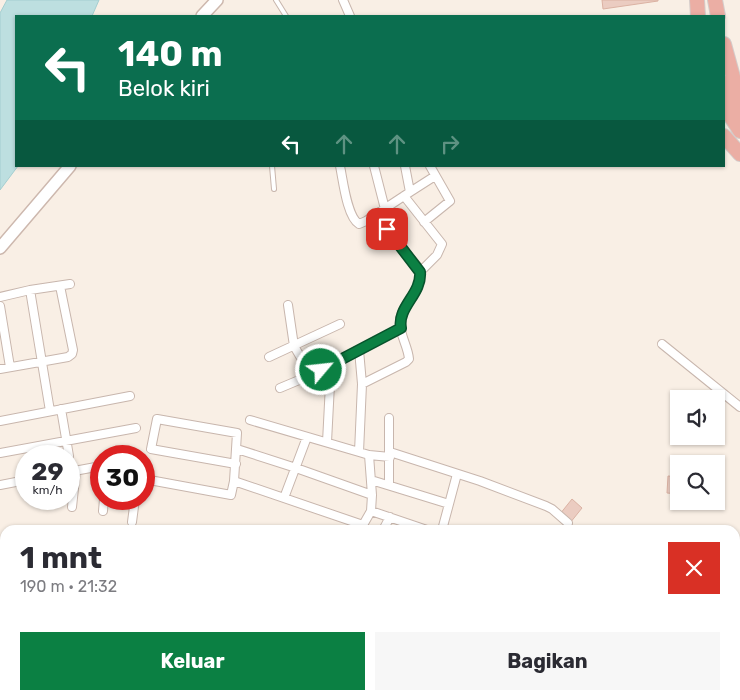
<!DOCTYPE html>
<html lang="id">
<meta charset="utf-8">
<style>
:root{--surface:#fff;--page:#f7f7f7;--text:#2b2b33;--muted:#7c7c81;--accent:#0b8043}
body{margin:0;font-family:Rubik,sans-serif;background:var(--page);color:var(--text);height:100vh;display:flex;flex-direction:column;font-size:19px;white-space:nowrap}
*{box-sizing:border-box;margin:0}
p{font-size:16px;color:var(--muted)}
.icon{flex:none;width:28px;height:28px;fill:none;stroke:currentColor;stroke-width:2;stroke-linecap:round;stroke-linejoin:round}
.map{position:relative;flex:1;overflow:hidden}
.panel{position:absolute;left:0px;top:525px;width:740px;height:175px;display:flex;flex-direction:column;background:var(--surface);border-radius:15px 15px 0 0;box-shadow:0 1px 4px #0004}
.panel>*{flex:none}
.hud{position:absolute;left:15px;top:15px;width:710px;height:152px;border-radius:0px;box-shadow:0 1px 4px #0004;background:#0b6e4f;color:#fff;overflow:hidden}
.tools{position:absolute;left:670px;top:390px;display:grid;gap:10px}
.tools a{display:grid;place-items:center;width:55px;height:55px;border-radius:0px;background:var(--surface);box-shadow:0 1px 4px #0004;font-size:25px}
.speed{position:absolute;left:15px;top:445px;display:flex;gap:10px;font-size:25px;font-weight:700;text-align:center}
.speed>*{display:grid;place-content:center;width:65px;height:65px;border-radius:50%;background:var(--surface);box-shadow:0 1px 4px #0004;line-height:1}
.speed small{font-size:12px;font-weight:400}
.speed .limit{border:8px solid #d22;background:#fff;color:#111}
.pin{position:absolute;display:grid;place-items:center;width:42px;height:42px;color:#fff;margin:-21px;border-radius:10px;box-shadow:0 2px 8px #0006}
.me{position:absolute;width:55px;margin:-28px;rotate:62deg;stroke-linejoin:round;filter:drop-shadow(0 0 4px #0008)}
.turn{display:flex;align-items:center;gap:18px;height:105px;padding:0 20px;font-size:22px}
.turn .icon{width:65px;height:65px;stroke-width:2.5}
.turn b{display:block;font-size:35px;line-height:42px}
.lanes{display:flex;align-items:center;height:48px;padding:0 20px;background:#0003;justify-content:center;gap:25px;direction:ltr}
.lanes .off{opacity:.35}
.round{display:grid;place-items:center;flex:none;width:52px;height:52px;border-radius:0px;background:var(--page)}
.headline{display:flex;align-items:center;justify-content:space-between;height:85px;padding:0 20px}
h1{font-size:30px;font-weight:700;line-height:38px}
.cta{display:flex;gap:10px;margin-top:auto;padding:10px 20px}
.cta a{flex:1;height:58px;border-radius:0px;background:var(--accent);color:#fff;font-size:20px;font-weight:700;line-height:58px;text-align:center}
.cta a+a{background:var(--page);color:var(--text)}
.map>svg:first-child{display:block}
</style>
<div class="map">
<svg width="740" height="700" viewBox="0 0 740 700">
<rect width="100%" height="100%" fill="#f9efe5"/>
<path fill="#bddfe0" stroke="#a4ced0" d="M 7,0 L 99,0 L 92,16 L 16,16 L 16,166 L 18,166 L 0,190 L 0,13 Z"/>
<path fill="#ebccc1" stroke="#dbb2a3" d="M 602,0 L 658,0 L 658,1 L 603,9 Z
M 668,476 L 679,477 L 679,494 L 667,493 Z
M 572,499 L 582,508 L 570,523 L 560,514 Z"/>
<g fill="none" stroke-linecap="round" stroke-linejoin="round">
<g stroke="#c8b6ad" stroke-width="6">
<path id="lane" d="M 276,0 L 286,16
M 272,166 L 274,189"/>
</g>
<g stroke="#c8b6ad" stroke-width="10">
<path id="street" d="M 343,0 L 350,16
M 340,166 C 343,180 347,217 359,224 L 366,221 L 410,192 L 405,166
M 374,166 L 385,209
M 410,192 L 435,176
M 404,196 L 442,244 L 437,255 L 421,271
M 424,222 L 450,201 L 430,166
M 30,290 L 50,411
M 0,297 L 30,290 L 70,284
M 288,305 L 294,346 L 311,375
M 0,306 L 10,367
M 662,344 L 740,407
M 269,357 L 340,324
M 0,369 L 68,357 L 72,354 L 73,350 L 60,286
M 362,384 L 406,362 L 409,359 C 408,346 399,334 400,321 C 401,303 422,294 421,271 L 376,215
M 280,388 L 311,375 L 401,328
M 61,409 L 69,456
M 389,418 L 389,485
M 250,420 L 359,452
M 0,421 L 130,396
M 327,442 L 331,365
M 237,449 L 296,468 L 372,495
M 390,452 L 480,481 L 546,506 L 552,509 L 568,523 L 566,530
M 0,453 L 136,428
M 369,455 L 390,457
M 236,464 L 151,449 L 157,419 L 237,433 L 234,481 L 363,525 L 371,511 L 372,495 L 369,455 L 359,452 L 362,384 L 359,350
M 69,472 L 101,466
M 144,479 L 231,495 L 234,481
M 371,480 L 449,504 L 457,474
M 0,485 L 26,480
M 284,498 L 307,437
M 40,503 L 41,499
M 72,507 L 76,470
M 103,511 L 104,499
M 371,511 L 427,530
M 132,522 L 135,499
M 383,530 L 390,517
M 442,530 L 449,504
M 0,675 L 5,675
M 27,695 L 29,700
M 279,695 L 289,700
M 672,695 L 675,700
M 198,700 L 198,695"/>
</g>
<g stroke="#cdb8ae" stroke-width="14">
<path id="secondary" d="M 202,16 L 217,0
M 0,248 L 70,166"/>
</g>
<g stroke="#d4ccca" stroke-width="16">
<path id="highway" d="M 697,0 L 698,16
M 715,0 L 718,16
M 724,44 L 736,88 L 740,96
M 724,83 L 740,113
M 724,106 L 740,131
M 724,136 L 740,154"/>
</g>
<use href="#lane" stroke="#fff" stroke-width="4"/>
<use href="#street" stroke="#fff" stroke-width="8"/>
<use href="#secondary" stroke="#fff" stroke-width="11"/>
<use href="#highway" stroke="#ebaea4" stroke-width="14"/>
</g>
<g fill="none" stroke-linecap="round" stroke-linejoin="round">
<g stroke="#07532c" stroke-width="12">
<path id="route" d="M 321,370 L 401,328 C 397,307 422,294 420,272 L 387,229"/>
</g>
<use href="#route" stroke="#0b8043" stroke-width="9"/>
</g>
</svg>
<div class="tools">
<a><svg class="icon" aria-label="sound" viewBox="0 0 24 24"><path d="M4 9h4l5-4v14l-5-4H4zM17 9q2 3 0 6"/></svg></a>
<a><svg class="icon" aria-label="search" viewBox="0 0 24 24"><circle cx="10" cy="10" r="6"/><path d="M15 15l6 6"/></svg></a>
</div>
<div class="speed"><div>29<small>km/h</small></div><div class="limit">30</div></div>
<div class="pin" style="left:387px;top:229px;background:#d93025"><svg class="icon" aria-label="arrive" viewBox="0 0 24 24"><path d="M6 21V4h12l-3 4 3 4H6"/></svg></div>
<svg class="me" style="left:321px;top:370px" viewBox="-20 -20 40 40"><circle r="17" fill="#0b8043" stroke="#fff" stroke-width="3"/><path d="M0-11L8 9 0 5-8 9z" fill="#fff"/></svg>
<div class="hud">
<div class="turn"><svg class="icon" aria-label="left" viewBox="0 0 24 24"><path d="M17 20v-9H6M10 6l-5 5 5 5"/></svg><div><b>140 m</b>Belok kiri</div></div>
<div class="lanes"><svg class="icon" aria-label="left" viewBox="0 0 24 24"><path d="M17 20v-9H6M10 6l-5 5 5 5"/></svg><svg class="icon off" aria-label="ahead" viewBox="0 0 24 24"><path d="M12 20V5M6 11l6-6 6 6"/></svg><svg class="icon off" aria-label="ahead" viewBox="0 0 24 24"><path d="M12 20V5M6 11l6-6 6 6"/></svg><svg class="icon off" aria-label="right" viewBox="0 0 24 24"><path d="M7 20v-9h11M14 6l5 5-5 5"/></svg></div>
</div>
<section class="panel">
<div class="headline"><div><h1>1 mnt</h1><p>190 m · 21:32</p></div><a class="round" style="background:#d93025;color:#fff"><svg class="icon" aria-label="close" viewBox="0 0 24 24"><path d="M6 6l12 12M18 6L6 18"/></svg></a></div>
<div class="cta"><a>Keluar</a><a>Bagikan</a></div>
</section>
</div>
